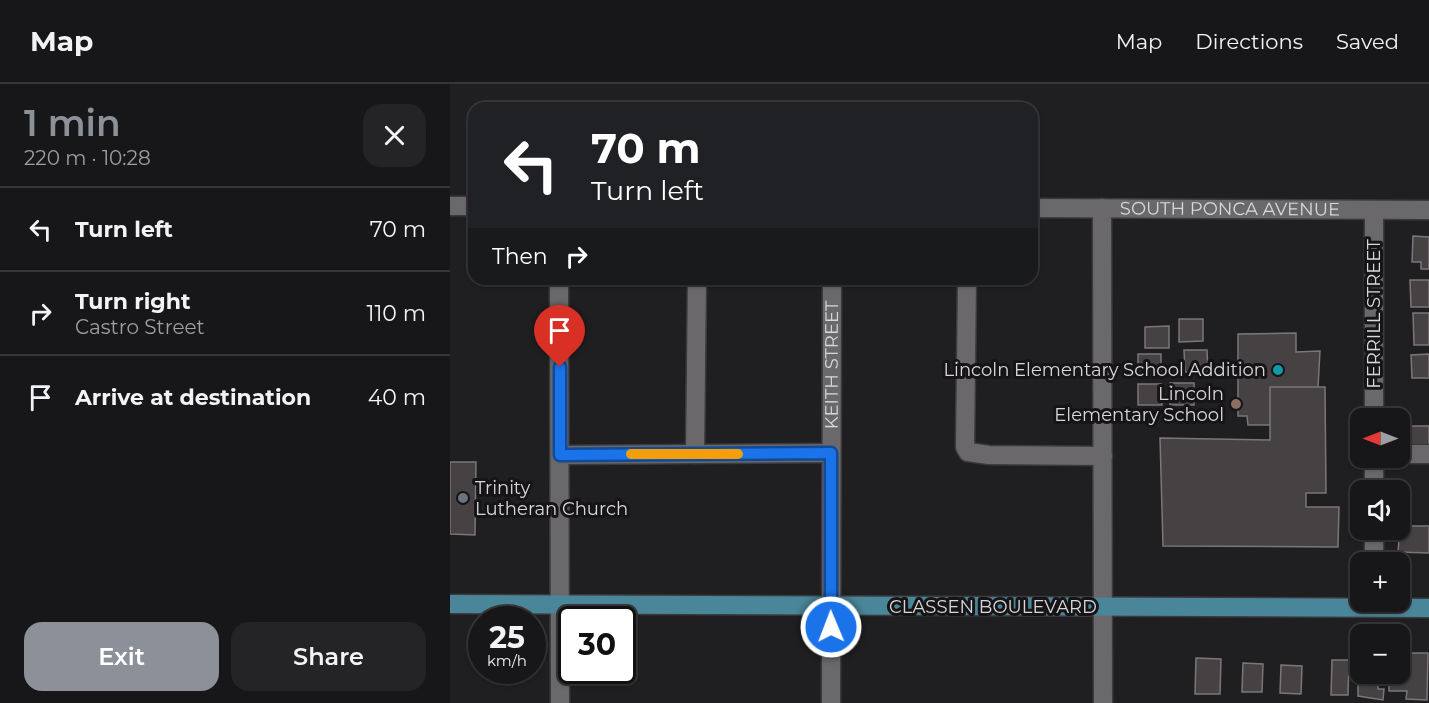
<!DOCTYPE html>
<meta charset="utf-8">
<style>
:root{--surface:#171618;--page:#242325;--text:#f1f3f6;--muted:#9e9fa2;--line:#363537;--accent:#8c9099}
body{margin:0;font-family:Montserrat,sans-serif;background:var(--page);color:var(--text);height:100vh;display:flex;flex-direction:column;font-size:22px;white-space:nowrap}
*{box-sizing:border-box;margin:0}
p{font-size:20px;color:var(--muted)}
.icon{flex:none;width:33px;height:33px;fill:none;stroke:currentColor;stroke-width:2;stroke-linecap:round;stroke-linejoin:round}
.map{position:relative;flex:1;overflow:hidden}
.side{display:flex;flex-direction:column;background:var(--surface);width:450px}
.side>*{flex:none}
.guide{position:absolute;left:18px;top:18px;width:570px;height:183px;border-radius:18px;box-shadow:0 2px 4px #0004,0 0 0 2px var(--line);background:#202124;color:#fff;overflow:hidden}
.needle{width:39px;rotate:270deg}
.fabs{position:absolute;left:900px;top:324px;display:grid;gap:12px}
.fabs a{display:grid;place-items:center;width:60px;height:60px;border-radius:12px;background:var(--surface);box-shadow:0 2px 4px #0004,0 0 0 2px var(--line);font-size:30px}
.speed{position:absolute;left:18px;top:522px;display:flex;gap:12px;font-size:30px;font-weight:700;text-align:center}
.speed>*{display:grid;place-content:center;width:78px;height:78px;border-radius:50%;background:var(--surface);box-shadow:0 2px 4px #0004,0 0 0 2px var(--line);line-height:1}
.speed small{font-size:15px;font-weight:400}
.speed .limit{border:3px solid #111;border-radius:9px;background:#fff;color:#111}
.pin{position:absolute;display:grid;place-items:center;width:51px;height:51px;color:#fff;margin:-62px -26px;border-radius:50% 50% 50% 0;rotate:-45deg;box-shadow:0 0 6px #0007}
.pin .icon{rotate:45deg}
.me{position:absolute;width:66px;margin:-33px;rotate:359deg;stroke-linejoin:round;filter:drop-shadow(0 0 4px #0008)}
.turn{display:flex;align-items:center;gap:21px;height:126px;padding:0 24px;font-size:27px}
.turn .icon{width:78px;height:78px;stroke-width:2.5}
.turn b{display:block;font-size:42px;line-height:51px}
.then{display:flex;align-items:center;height:57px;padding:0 24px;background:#0003;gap:12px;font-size:22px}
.round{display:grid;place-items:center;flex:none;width:63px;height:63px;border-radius:18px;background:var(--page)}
.summary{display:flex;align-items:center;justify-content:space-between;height:102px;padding:0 24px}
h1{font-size:36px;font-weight:600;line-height:45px;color:var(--accent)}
.cta{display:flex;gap:12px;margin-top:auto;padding:12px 24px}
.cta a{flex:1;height:69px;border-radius:18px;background:var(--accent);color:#fff;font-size:24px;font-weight:600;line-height:69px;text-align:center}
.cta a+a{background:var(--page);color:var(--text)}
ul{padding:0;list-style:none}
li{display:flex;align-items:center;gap:18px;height:84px;padding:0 24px;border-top:2px solid var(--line)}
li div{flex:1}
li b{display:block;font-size:22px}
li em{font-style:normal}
header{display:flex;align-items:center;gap:36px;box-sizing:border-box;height:84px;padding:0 30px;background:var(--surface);border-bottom:2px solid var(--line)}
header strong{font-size:28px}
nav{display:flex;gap:33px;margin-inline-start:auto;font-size:21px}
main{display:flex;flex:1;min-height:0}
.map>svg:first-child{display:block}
</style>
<header>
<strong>Map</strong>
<nav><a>Map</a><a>Directions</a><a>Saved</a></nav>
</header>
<main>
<section class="side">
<div class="summary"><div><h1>1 min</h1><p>220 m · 10:28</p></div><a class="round"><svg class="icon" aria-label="close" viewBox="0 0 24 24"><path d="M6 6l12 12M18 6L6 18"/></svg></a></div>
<ul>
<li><svg class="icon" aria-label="left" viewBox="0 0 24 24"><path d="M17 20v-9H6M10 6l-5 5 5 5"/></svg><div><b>Turn left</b></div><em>70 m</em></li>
<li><svg class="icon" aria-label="right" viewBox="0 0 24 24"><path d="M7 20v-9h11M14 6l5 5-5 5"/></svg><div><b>Turn right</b><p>Castro Street</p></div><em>110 m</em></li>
<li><svg class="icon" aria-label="arrive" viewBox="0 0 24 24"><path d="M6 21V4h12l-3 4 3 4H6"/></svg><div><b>Arrive at destination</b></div><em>40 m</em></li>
</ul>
<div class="cta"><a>Exit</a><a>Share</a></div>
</section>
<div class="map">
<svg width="979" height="619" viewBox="0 0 979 619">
<rect width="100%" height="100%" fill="#1f1e20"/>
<path fill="#464243" stroke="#7b7779" stroke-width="1.5" d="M 963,152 L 979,153 L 979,185 L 971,185 L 971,178 L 962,178 Z
M 960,196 L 979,196 L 979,223 L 961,223 Z
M 963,229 L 979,229 L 979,261 L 964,261 Z
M 729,235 L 753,235 L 753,257 L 729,258 Z
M 719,242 L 719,264 L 695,264 L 695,243 Z
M 846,249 L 846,268 L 870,267 L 868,303 L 820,303 L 820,341 L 798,341 L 797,332 L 788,332 L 788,250 Z
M 734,266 L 757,266 L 758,288 L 735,288 Z
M 688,270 L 711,270 L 711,291 L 688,291 Z
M 979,270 L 979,294 L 962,294 L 961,271 Z
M 720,299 L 744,299 L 744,321 L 720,321 Z
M 688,300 L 711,300 L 712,321 L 688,321 Z
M 820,303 L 875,303 L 876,409 L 856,409 L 856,423 L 889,423 L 888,463 L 713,462 L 710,354 L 820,356 Z
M 958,342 L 979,342 L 979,363 L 958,363 Z
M 0,378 L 26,378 L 25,451 L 0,450 Z
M 950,442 L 979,442 L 979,469 L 948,468 Z
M 960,569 L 978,569 L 977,616 L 956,615 L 957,607 L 939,607 L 939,590 L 950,590 L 950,581 L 959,581 Z
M 746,574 L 771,575 L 770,610 L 745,610 Z
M 882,576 L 899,576 L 898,611 L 881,611 Z
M 793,579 L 813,580 L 812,608 L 792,608 Z
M 831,581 L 852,582 L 851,610 L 830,609 Z
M 908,584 L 910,590 L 928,592 L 928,605 L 934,605 L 933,616 L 908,612 Z"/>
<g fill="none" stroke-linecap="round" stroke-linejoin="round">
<g stroke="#3b3a3c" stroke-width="21">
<g id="minor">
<path d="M 0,122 L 24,122"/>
<path id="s1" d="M 582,124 L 979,126"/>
<path d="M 652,124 L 653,619"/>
<path d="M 924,126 L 924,334"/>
<path d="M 109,195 L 110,619"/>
<path d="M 517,195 L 515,363 L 518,368 L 539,371 L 653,372"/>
<path d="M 245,370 L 247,195"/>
<path d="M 950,370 L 979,370"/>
<path d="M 110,371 L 381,369"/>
<path d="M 924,374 L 924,406"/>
<path d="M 924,446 L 924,478"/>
<path id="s2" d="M 381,619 L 382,195"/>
</g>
</g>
<g stroke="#3b3a3c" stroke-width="21">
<path id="major" d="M 0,520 L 979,524"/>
</g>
<use href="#minor" stroke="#6a686b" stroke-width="18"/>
<use href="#major" stroke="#4a8699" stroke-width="18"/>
</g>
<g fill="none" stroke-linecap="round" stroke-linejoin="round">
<g stroke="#114b97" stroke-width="15">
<path id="route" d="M 110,283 L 110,371 L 381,369 L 381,543"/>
</g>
<use href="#route" stroke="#1a73e8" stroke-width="10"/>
<path stroke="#f59e0b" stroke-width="10" d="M 181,370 L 288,370"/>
</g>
<circle fill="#0f9aa8" stroke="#161417" stroke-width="2" cx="828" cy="286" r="6"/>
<circle fill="#8d6e63" stroke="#161417" stroke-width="2" cx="786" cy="320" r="6"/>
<circle fill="#6b7280" stroke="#161417" stroke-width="2" cx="13" cy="414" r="6"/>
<g text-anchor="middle" stroke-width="6" stroke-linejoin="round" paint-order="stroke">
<g font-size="18" fill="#d8d7d9" stroke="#161417">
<text dy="6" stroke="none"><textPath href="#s1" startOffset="198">SOUTH PONCA AVENUE</textPath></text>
<text transform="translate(924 230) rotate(-90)" y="6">FERRILL STREET</text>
<text dy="6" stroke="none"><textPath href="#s2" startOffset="338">KEITH STREET</textPath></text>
<text x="543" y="529">CLASSEN BOULEVARD</text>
</g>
<g font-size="18" fill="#d8d7d9" stroke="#161417" text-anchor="end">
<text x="816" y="292">Lincoln Elementary School Addition</text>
<text x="774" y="316">Lincoln<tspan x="774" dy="21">Elementary School</tspan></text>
<text x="25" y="410" text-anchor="start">Trinity<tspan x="25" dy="21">Lutheran Church</tspan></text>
</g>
</g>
</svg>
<div class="fabs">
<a><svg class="needle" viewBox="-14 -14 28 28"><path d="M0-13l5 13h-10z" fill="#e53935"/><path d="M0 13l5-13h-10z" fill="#9e9fa2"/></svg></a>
<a><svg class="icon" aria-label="sound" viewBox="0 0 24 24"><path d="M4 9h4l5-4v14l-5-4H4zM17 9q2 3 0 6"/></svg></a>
<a>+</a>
<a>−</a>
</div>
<div class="speed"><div>25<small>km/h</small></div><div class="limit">30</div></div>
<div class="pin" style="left:110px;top:283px;background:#d93025"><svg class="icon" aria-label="arrive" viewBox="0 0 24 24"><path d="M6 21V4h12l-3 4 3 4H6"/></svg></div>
<svg class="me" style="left:381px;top:543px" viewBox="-20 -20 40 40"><circle r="17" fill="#1a73e8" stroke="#fff" stroke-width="3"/><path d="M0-11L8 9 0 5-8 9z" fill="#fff"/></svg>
<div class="guide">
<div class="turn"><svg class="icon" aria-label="left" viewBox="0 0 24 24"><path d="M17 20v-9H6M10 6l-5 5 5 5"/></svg><div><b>70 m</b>Turn left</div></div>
<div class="then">Then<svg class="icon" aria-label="right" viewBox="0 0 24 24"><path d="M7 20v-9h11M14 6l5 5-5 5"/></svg></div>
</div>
</div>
</main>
